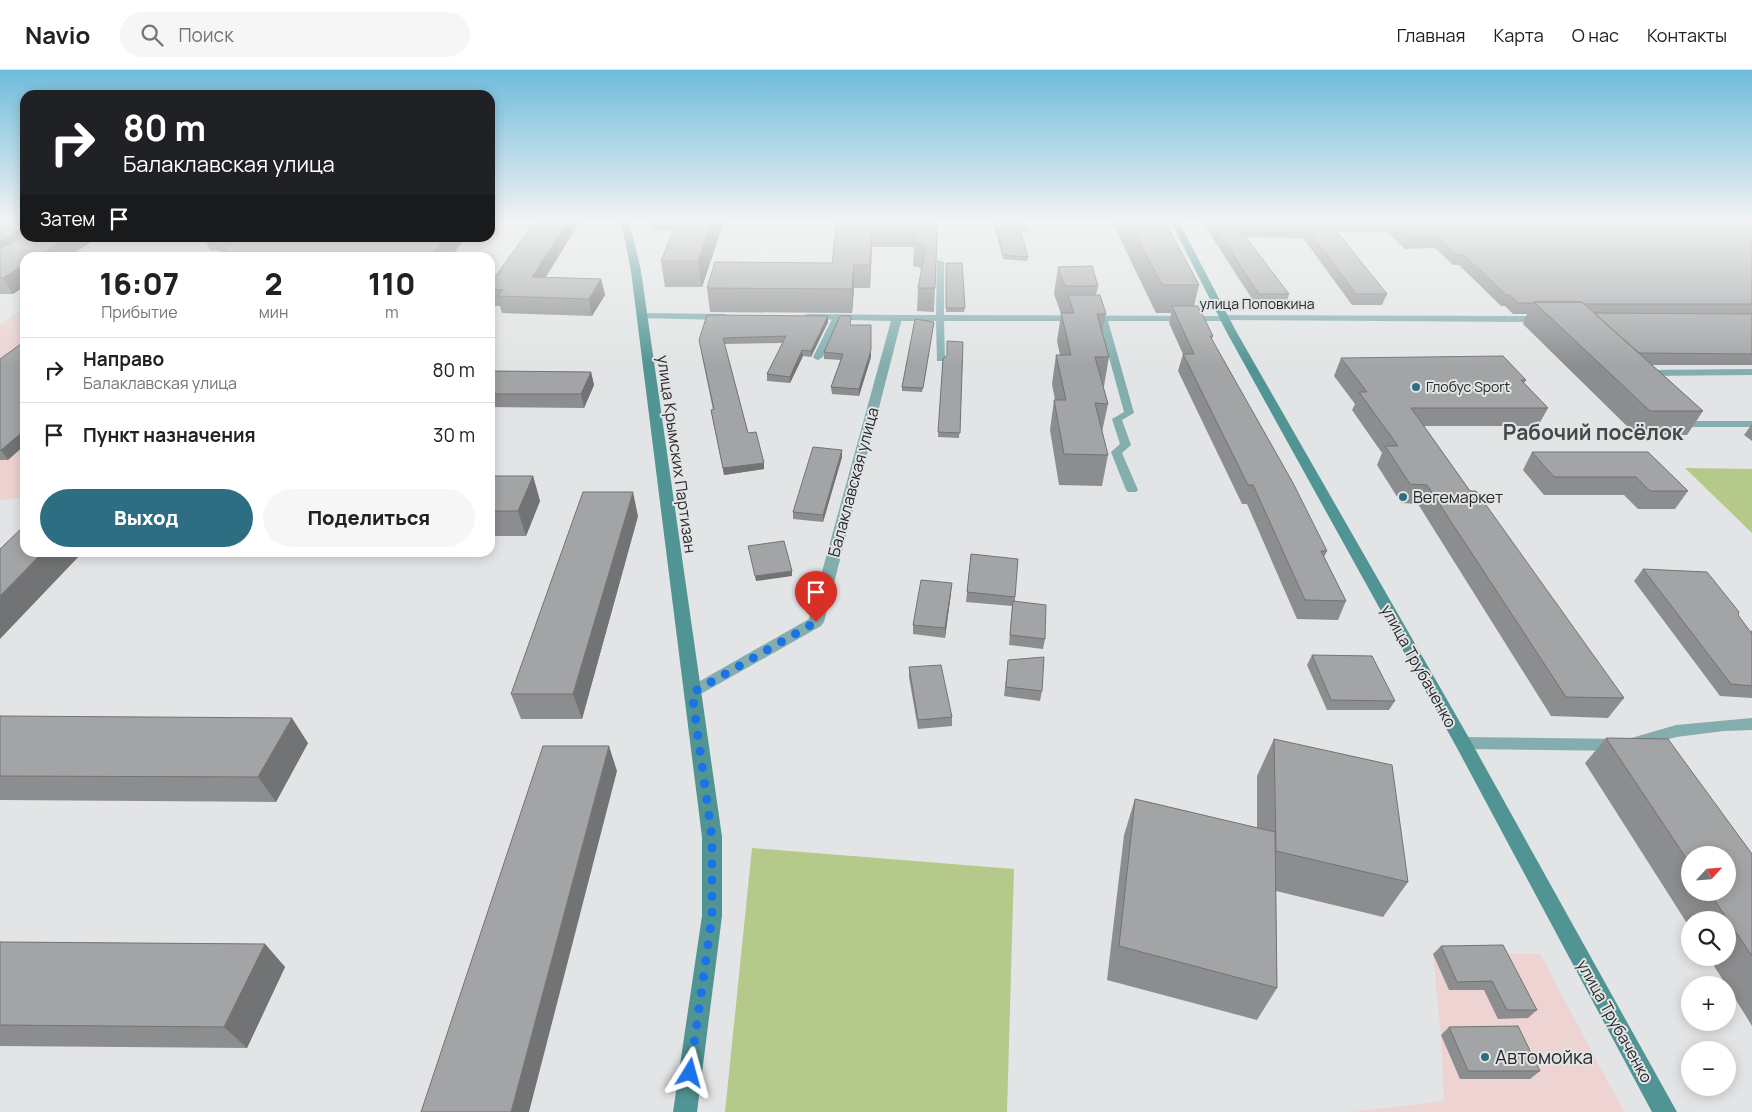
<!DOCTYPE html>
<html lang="ru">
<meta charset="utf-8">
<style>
:root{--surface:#fff;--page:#f6f6f6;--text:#202124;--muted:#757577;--line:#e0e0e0;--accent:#2e6e82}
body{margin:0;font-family:Manrope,sans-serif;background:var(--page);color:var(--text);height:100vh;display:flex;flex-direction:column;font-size:19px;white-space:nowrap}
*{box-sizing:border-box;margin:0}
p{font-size:16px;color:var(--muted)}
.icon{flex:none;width:28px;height:28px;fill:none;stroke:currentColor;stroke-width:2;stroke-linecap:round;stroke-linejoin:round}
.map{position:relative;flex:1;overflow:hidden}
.details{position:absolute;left:20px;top:182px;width:475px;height:305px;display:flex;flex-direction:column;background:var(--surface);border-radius:15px;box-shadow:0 2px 12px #0003}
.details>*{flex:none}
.banner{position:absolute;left:20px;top:20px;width:475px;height:152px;border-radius:15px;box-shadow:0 2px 12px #0003;background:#202124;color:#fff;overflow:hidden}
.needle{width:32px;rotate:64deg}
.buttons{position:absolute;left:1681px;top:776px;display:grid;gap:10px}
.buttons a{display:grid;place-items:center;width:55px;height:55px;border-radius:50%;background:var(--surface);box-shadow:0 2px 12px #0003;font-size:25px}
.pin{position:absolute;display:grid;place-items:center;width:42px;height:42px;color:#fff;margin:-51px -21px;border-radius:50% 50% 50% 0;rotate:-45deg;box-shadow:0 0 5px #0007}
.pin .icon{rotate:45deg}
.me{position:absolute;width:55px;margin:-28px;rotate:8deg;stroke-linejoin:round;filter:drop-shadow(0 0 4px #0008)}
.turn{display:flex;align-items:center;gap:18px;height:105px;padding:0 20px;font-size:22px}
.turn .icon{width:65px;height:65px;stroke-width:2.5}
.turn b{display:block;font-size:35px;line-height:42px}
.then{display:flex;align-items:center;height:48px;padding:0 20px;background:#0003;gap:10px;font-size:19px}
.eta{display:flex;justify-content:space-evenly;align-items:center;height:85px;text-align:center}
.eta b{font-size:30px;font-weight:800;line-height:35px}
.cta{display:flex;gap:10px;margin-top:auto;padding:10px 20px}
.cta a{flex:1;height:58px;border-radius:30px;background:var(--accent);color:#fff;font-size:20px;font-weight:800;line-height:58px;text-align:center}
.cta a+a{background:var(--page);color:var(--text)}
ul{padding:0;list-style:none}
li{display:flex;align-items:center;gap:15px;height:65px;padding:0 20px;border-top:1px solid var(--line)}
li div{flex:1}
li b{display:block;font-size:19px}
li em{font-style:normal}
header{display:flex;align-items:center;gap:30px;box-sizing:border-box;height:70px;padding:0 25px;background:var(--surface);border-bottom:1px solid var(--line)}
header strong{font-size:24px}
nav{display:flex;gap:28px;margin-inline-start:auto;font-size:18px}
.search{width:350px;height:45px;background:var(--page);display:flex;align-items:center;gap:12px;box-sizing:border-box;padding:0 18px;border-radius:28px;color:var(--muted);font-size:19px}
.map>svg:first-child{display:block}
</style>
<header>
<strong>Navio</strong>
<div class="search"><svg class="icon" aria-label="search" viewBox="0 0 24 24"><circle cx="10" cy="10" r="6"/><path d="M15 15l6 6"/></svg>Поиск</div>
<nav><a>Главная</a><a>Карта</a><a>О нас</a><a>Контакты</a></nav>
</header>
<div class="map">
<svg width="1752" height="1042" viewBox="0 0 1752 1042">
<rect width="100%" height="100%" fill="#e2e4e5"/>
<path fill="#edd3d1" d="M 1433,884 L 1540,884 L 1624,1042 L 1352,1042 L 1444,1031 L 1441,965 Z"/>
<path fill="#edd2d1" d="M 25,238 L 25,428 L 0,430 L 0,255 Z"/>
<path fill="#b5ca8a" d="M 1685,398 L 1752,399 L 1752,463 Z
M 752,778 L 1014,799 L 1007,1042 L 725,1042 Z"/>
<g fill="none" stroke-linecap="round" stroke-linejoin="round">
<path fill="#84aeae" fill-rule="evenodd" d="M 937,190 L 944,192 L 944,245 L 1226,246 L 1226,250 L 1223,251 L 1108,251 L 1134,343 L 1122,350 L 1131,375 L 1122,383 L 1138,420 L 1136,422 L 1128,422 L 1126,420 L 1111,382 L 1120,374 L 1112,349 L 1124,342 L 1099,251 L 944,251 L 945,289 L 943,291 L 937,291 L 936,251 L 897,251 L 893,248 L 897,245 L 936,245 Z
M 837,244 L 841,247 L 823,287 L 818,290 L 815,289 L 813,287 L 833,247 Z
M 1752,299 L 1752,305 L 1645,306 L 1640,303 L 1645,300 Z
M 1680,343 L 1692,351 L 1752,351 L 1752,357 L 1689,357 L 1675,346 Z
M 1752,648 L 1752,660 L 1724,661 L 1676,667 L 1628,681 L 1463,679 L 1458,677 L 1456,673 L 1458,669 L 1463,667 L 1628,669 L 1676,655 Z"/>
<path fill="#84aeae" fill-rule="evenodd" d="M 642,243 L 725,244 L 730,247 L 725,250 L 638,248 L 638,244 Z
M 808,244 L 897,245 L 902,248 L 824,552 L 821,556 L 692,629 L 686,627 L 684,623 L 686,619 L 809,549 L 891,251 L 804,249 L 804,245 Z
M 1223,245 L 1546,246 L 1551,249 L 1546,252 L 1219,250 L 1219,246 Z"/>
<path fill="#509493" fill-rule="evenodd" d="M 621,150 L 629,150 L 641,201 L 722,767 L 722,846 L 697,1042 L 673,1042 L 702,846 L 702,767 L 631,201 Z
M 1170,150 L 1178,150 L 1236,261 L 1469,668 L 1677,1042 L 1652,1042 L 1457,678 L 1226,261 Z"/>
</g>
<path fill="#8c8d8f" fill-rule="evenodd" d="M 0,150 L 25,188 L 25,216 L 13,224 L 0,224 Z
M 536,150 L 581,150 L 545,207 L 601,209 L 605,225 L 592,246 L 502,243 L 500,236 L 491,236 L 490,233 L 490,214 Z
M 651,150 L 722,150 L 723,154 L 702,217 L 665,217 L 661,191 L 674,160 L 653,160 Z
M 837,150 L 936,150 L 937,166 L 934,242 L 917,241 L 918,218 L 922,198 L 913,196 L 914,177 L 872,177 L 870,218 L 854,218 L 852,243 L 710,242 L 707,218 L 832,193 Z
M 993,150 L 1025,150 L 1027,158 L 1027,162 L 1021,162 L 1028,187 L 1027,191 L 1003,189 Z
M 1111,150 L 1164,150 L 1199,215 L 1194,236 L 1213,266 L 1212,269 L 1327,481 L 1324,487 L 1346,531 L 1338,550 L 1297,549 L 1247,434 L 1242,434 L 1178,301 L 1183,284 L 1169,253 L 1171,243 L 1156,243 Z
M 1201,150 L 1752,150 L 1752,295 L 1652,295 L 1703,341 L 1687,365 L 1635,364 L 1523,254 L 1527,244 L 1513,244 L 1505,236 L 1501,236 L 1459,195 L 1453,195 L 1435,178 L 1405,179 L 1387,162 L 1337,162 L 1387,224 L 1382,235 L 1352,235 L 1303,168 L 1246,167 L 1289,224 L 1286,235 L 1256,235 Z
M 204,168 L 465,168 L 450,188 L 215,188 L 223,181 L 210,180 Z
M 946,193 L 965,238 L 964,242 L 946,242 Z
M 1058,197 L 1098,216 L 1096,225 L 1106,244 L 1102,262 L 1109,287 L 1104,316 L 1103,316 L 1108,334 L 1102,362 L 1108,385 L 1102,416 L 1059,415 L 1050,360 L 1054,330 L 1055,330 L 1052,314 L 1056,285 L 1060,285 L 1057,271 L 1061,244 L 1054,224 Z
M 828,246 L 828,252 L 811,287 L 803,286 L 790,313 L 767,311 L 767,304 L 783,273 L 724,274 L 748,363 L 764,393 L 764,399 L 724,405 L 712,346 L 711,340 L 713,340 L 699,270 Z
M 934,252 L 922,322 L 902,321 L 902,317 Z
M 851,255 L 871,287 L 859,326 L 832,324 L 831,317 L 841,290 L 824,289 L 824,282 Z
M 963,272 L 959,368 L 938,367 L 943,289 Z
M 1341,288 L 1526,310 L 1524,313 L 1548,338 L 1538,356 L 1424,356 L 1470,421 L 1624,628 L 1608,648 L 1551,646 L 1418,434 L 1401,433 L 1377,395 L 1382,383 L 1352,340 L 1355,334 L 1334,306 Z
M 0,289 L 8,390 L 0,390 Z
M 490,301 L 591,302 L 594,315 L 584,338 L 490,337 Z
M 1752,354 L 1752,371 L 1744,365 Z
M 842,380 L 842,387 L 823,452 L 793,449 L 793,442 Z
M 1532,382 L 1648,382 L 1688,421 L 1675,439 L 1638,439 L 1624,425 L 1544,425 L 1523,400 Z
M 490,406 L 533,406 L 540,431 L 526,466 L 490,466 Z
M 638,446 L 582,649 L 521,649 L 511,624 Z
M 971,484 L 1015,527 L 1015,532 L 1045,569 L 1043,579 L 1009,575 L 1012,536 L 966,532 Z
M 1643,499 L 1738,545 L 1750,562 L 1752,560 L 1752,628 L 1720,626 L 1634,511 Z
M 951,523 L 945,568 L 913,564 L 913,555 Z
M 1312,585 L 1395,631 L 1389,640 L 1327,640 L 1307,595 Z
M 1008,590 L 1042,621 L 1040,631 L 1004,626 Z
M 909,597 L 952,647 L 952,656 L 918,659 L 909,607 Z
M 0,646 L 308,673 L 276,732 L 0,730 Z
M 1606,668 L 1752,784 L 1752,956 L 1728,917 L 1728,915 L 1726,915 L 1709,888 L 1728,888 L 1728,850 L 1690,850 L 1690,858 L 1585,693 ZM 1690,785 L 1728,822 L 1690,822 Z
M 1274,669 L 1408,812 L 1383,847 L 1276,821 L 1277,918 L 1257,950 L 1107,910 L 1124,765 L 1135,729 L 1257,758 L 1257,706 Z
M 0,872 L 265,874 L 285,897 L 247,978 L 0,976 Z
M 1441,876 L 1537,940 L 1528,948 L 1498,949 L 1484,920 L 1449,920 L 1433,884 Z
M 1449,957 L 1540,1001 L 1530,1009 L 1460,1009 L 1441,965 Z"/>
<path fill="#727374" d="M 569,150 L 581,150 L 536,223 L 532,207 Z
M 713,150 L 722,150 L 723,154 L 702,217 L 698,191 Z
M 872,155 L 872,177 L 870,218 L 870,195 Z
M 25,157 L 25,168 L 0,192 L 0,171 Z
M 66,168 L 97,168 L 67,188 L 35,188 Z
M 445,168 L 465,168 L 450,188 L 429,188 Z
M 25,194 L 25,216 L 13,224 L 3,208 Z
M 854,195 L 854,218 L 852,243 L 852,219 Z
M 601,209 L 605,225 L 592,246 L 589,229 Z
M 828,246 L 828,252 L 811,287 L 811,281 Z
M 934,252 L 933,256 L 922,322 L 923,318 Z
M 871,255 L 871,287 L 859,326 L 859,319 Z
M 802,280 L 803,286 L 790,313 L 790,307 Z
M 591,302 L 594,315 L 584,338 L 581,324 Z
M 25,353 L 25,375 L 8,390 L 1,380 L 21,357 Z
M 842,380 L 842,387 L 823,452 L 823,445 Z
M 764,393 L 764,399 L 724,405 L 723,398 Z
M 533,406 L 540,431 L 526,466 L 518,441 Z
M 633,422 L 638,446 L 582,649 L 573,624 Z
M 43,482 L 83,482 L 0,569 L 0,526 Z
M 792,501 L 792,506 L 756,511 L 755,506 Z
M 952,513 L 951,523 L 945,568 L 945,558 Z
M 292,648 L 308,673 L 276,732 L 258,707 Z
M 609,676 L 617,701 L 529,1042 L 511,1042 Z
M 265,874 L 285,897 L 247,978 L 224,957 Z"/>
<path fill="#a3a4a6" stroke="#727374" d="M 0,150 L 25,150 L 25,157 L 0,171 Z
M 536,150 L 569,150 L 532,207 L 601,209 L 589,229 L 498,226 L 503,220 L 490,219 L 490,214 Z
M 678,150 L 713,150 L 698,191 L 661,191 Z
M 837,150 L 936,150 L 937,166 L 935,218 L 918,218 L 926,176 L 914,173 L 915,155 L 872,155 L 870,195 L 854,195 L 852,219 L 707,218 L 715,192 L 832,193 Z
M 994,150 L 1025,150 L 1027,158 L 1020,158 L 1028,187 L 1003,185 Z
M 1128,150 L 1164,150 L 1199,215 L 1162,215 Z
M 1210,150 L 1752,150 L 1752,234 L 1584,234 L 1582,232 L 1534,232 L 1533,233 L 1518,233 L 1510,225 L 1506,225 L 1464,185 L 1457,185 L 1439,168 L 1409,168 L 1391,152 L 1329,152 L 1387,224 L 1356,224 L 1306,158 L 1238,157 L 1289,224 L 1259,224 Z
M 25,165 L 25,168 L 66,168 L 35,188 L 25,188 L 25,194 L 3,208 L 0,208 L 0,179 Z
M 239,168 L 445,168 L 429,188 L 215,188 Z
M 946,193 L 962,193 L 965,238 L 946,238 Z
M 1092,196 L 1098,216 L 1065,216 L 1058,197 Z
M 1068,225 L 1100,225 L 1106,244 L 1097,244 L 1109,287 L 1095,287 L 1108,334 L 1095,333 L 1108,385 L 1064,384 L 1054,330 L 1066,330 L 1056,285 L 1071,285 L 1061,243 L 1074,243 Z
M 1534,232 L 1582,232 L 1703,341 L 1650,341 Z
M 1172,236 L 1198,236 L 1213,266 L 1210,266 L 1293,413 L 1327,481 L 1321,481 L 1346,531 L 1305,530 L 1253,415 L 1248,415 L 1183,284 L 1194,284 Z
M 1594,243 L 1752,244 L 1752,284 L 1639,283 Z
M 707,245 L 828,246 L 811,281 L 802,280 L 790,307 L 767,304 L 786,266 L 723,268 L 748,363 L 756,362 L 764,393 L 723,398 L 711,340 L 714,339 L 699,270 Z
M 840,246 L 851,246 L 850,255 L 871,255 L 871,280 L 859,319 L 831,317 L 843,284 L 824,282 Z
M 915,249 L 934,252 L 923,318 L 902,317 Z
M 25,271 L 25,353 L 21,357 L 25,357 L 25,360 L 1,380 L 0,380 L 0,289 Z
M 947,271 L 963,272 L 960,363 L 938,362 L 943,289 L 947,285 Z
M 1503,286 L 1526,310 L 1521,310 L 1548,338 L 1411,338 L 1470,421 L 1476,421 L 1624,628 L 1566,627 L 1427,415 L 1410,414 L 1385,376 L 1398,376 L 1359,322 L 1367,322 L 1341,288 Z
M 490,301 L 591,302 L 581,324 L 490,324 Z
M 813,377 L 842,380 L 823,445 L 793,442 Z
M 1532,382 L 1648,382 L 1688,421 L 1650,421 L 1636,407 L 1554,407 Z
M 490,406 L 533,406 L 518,441 L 490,441 Z
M 583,422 L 633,422 L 573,624 L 511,624 Z
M 25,455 L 25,482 L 43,482 L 0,526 L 0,479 Z
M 784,471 L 792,501 L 755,506 L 748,476 Z
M 971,484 L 1018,489 L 1015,527 L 967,522 Z
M 1643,499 L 1707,502 L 1739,542 L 1738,545 L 1752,564 L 1752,616 L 1731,614 Z
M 921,510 L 952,513 L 945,558 L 913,555 Z
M 1013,531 L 1046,535 L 1045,569 L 1010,565 Z
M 1312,585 L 1372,586 L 1395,631 L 1331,630 Z
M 1044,587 L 1042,621 L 1006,617 L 1008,590 Z
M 941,595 L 952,647 L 918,650 L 909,597 Z
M 0,646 L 292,648 L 258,707 L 0,706 Z
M 1606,668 L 1668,669 L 1752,784 L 1752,886 L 1709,822 L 1728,822 L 1728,785 L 1690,785 L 1690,794 Z
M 1274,669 L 1392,695 L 1408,812 L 1276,781 Z
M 543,676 L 609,676 L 511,1042 L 421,1042 Z
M 1135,729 L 1275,762 L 1277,918 L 1119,876 Z
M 0,872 L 265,874 L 224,957 L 0,955 Z
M 1503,875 L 1537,940 L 1507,940 L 1492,911 L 1457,912 L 1441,876 Z
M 1518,956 L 1540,1001 L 1468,1001 L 1449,957 Z"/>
<linearGradient id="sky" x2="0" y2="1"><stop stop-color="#6fbcdc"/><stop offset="0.51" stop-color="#f2f3f3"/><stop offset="1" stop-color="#f2f3f3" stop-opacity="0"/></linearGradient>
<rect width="1752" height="296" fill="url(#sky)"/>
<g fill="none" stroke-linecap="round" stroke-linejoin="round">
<path stroke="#1a73e8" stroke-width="9" stroke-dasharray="0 16.2" d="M 690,1003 L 712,846 L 712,767 L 692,623 L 816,552"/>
</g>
<g fill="#2e6e82" stroke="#e2e4e5" stroke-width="2">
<circle cx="1416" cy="317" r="5"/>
<circle cx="1403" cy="427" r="5"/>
<circle cx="1485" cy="987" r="5"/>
</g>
<g text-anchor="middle" stroke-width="4" stroke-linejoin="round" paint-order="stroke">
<g font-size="14" fill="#272829" stroke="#e2e4e5">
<text x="1257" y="239">улица Поповкина</text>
</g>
<g font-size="14" fill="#272829" stroke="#e2e4e5" text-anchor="start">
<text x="1426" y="322">Глобус Sport</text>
</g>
<g font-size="16" fill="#272829" stroke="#e2e4e5">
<text transform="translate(677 384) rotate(82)" y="6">улица Крымских Партизан</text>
<text transform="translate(853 412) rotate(-75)" y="6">Балаклавская улица</text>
<text transform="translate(1419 596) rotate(61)" y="6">улица Трубаченко</text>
<text transform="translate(1615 951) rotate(61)" y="6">улица Трубаченко</text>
</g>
<g font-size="16" fill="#272829" stroke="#e2e4e5" text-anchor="start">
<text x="1413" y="433">Вегемаркет</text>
</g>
<g font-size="19" fill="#272829" stroke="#e2e4e5" text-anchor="start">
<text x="1495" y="994">Автомойка</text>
</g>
<g font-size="21" font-weight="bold" fill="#454748" stroke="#e2e4e5">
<text x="1593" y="370">Рабочий посёлок</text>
</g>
</g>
</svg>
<div class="buttons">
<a><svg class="needle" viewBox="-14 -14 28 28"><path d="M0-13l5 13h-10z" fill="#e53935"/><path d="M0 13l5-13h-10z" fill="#757577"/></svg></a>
<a><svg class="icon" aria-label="search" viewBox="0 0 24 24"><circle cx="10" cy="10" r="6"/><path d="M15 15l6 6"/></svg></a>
<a>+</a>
<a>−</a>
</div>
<div class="pin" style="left:816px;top:552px;background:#d93025"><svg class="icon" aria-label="arrive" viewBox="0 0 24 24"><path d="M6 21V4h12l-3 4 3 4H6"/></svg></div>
<svg class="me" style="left:690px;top:1003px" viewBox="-20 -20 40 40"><path d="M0-17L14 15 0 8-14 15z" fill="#1a73e8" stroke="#fff" stroke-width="4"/></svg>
<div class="banner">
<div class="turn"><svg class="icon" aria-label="right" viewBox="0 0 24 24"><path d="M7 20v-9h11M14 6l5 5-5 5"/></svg><div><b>80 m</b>Балаклавская улица</div></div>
<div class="then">Затем<svg class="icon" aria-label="arrive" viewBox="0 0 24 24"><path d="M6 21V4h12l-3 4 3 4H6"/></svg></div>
</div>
<section class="details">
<div class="eta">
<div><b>16:07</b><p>Прибытие</p></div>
<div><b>2</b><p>мин</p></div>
<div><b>110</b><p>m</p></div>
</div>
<ul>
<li><svg class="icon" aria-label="right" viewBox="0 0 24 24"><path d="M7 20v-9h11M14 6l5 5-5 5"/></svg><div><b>Направо</b><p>Балаклавская улица</p></div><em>80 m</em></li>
<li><svg class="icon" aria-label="arrive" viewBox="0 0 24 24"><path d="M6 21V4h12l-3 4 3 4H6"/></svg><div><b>Пункт назначения</b></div><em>30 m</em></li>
</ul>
<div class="cta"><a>Выход</a><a>Поделиться</a></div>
</section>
</div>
